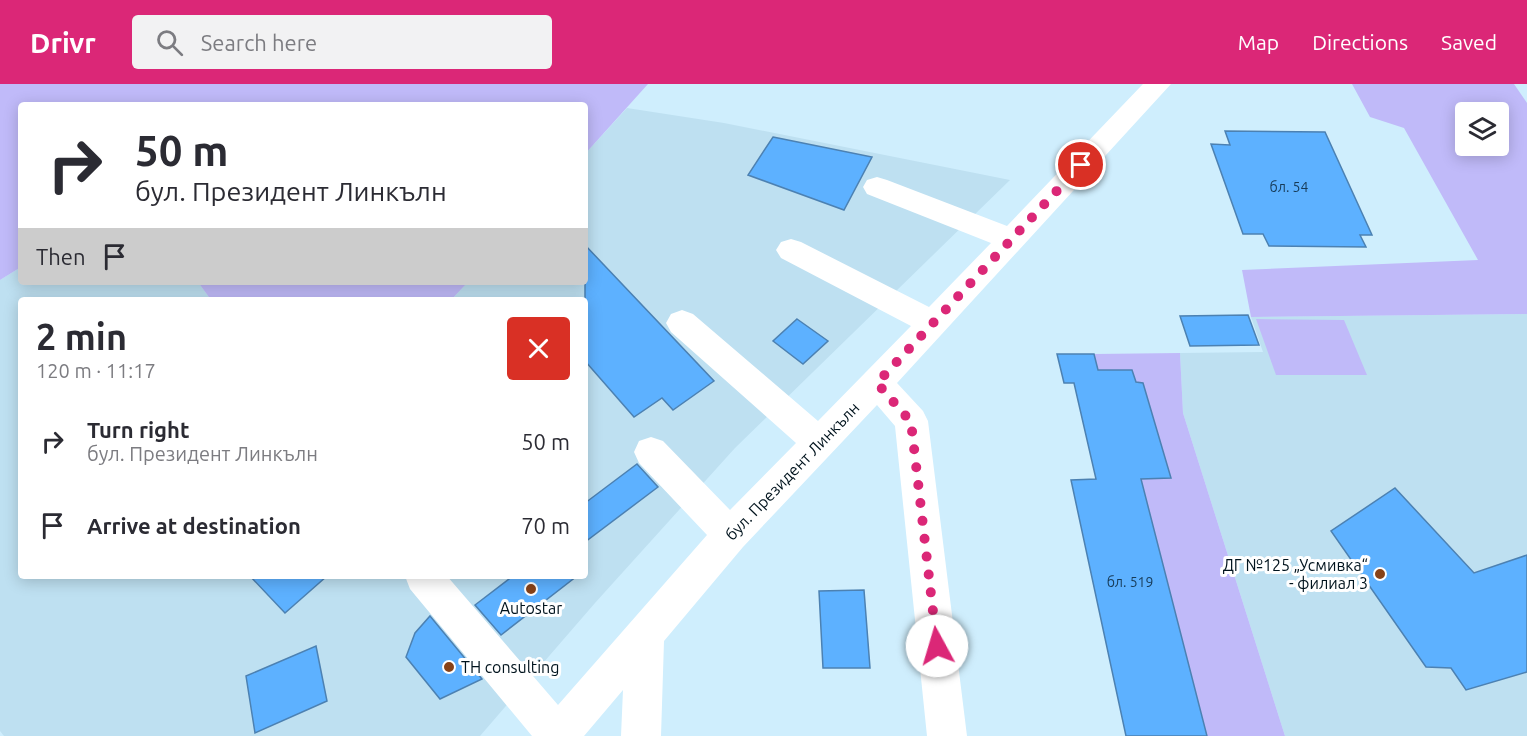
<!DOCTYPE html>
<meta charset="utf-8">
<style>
:root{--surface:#fff;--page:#f2f2f3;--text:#2b2b33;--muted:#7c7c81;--accent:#db2777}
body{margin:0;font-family:Ubuntu,sans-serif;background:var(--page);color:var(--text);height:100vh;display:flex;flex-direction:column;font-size:22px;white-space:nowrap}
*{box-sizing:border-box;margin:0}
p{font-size:20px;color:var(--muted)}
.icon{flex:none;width:33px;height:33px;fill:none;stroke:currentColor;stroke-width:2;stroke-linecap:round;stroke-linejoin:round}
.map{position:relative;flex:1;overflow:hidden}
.panel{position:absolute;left:18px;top:213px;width:570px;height:282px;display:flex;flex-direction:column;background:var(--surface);border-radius:6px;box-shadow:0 3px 15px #0003}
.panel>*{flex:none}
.hud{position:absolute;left:18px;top:18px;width:570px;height:183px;border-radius:6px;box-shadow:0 3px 15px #0003;background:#fff;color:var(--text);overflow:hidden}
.fabs{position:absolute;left:1455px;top:18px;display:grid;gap:12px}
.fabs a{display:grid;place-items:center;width:54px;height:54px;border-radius:6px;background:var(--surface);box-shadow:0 3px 15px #0003;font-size:30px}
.pin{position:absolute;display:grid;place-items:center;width:51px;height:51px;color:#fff;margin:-26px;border:3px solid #fff;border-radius:50%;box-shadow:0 2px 6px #0007}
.me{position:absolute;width:66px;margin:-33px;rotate:354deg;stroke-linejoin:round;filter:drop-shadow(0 0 4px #0008)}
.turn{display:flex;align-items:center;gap:21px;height:126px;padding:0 18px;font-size:27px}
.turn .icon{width:78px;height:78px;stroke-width:2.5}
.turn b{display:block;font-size:42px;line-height:51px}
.then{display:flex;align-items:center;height:57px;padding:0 18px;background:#0003;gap:12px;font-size:22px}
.round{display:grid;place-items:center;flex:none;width:63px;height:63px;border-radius:6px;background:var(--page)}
.head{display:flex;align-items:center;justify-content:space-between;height:102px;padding:0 18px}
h1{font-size:36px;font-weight:700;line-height:45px}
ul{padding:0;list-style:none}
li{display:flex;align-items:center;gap:18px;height:84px;padding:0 18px}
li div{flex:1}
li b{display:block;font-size:22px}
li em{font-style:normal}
header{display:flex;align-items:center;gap:36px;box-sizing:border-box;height:84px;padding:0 30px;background:var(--accent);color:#fff}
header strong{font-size:28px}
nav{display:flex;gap:33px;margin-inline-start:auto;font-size:21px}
.search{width:420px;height:54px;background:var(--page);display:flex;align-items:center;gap:15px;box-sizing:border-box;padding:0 21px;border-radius:6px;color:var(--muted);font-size:22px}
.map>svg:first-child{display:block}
</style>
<header>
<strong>Drivr</strong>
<div class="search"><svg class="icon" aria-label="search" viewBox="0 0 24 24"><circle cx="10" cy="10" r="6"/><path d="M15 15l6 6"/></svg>Search here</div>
<nav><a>Map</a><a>Directions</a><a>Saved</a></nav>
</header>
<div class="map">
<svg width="1527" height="652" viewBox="0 0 1527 652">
<rect width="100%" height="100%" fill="#cfeefd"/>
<path fill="#bee0f1" d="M 627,24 L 724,39 L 1010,96 L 735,364 L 595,519 L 480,652 L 4,652 L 0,647 L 0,196 L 21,183 L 21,198 L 198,198 L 211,216 L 21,216 L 21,492 L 585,492 L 585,216 L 451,216 L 468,198 L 585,198 L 585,70 Z
M 1527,230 L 1527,652 L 1285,652 L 1183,329 L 1180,269 L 1263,268 L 1251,233 Z"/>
<path fill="#c0baf9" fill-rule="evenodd" d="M 0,0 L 648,0 L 585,70 L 585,21 L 21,21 L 21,183 L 0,196 Z
M 1352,0 L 1514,0 L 1527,19 L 1527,230 L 1251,233 L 1242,186 L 1478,176 L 1404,44 L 1370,33 ZM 1466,28 L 1498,28 L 1498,62 L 1466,62 Z
M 198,198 L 468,198 L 451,216 L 211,216 Z
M 1256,235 L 1344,236 L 1367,291 L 1276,291 Z
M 1180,269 L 1183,329 L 1285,652 L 1207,652 L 1141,395 L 1170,394 L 1143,299 L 1136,298 L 1132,286 L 1098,286 L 1094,270 Z"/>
<path fill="#5db1ff" stroke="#4c81b2" stroke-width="1.5" d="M 1225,47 L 1325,48 L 1372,151 L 1360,151 L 1366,163 L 1269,162 L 1263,150 L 1243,150 L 1211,60 L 1230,61 Z
M 773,53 L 872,73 L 844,126 L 748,91 Z
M 585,161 L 714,297 L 673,326 L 662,314 L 634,333 L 585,277 Z
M 1248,231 L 1259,261 L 1190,262 L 1180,232 Z
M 797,235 L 828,257 L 803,280 L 773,257 Z
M 1057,270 L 1094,270 L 1098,286 L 1132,286 L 1136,298 L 1143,299 L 1171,394 L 1141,395 L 1207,652 L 1126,652 L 1071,396 L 1096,395 L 1074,299 L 1064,299 Z
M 637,380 L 658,403 L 585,458 L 585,419 Z
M 1395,404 L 1474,489 L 1527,471 L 1527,588 L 1466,606 L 1451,584 L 1426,583 L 1331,447 Z
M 250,492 L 327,492 L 285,529 Z
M 513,492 L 577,492 L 501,551 L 475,521 Z
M 864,506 L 870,584 L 823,584 L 819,507 Z
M 430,532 L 482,595 L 440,615 L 406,573 L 415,549 Z
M 316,562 L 327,617 L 255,649 L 246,592 Z"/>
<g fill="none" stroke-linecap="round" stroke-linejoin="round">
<path fill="#fff" fill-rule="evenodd" d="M 1143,0 L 1171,0 L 897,299 L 923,327 L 928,337 L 967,652 L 927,652 L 895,342 L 877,321 L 743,463 L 664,557 L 661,652 L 621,652 L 623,606 L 584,652 L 532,652 L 410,505 L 405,492 L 447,492 L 558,621 L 707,451 L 639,379 L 634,368 L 639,357 L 651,353 L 663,357 L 730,426 L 796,359 L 671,248 L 666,239 L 671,230 L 682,226 L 693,230 L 818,337 L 911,242 L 781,174 L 776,166 L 781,158 L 791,155 L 801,158 L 929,223 L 991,159 L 867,110 L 863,103 L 867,96 L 877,93 L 887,96 L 1007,142 Z"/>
</g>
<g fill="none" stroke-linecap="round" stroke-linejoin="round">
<path stroke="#db2777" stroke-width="10" stroke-dasharray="0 18" d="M 937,562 L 911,338 L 877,299 L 1081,81"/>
</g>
<g fill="#874218" stroke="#fff" stroke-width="2">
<circle cx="1380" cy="490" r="6"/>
<circle cx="531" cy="505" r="6"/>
<circle cx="449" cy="583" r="6"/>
</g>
<g text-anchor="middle" stroke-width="6" stroke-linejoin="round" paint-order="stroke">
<g font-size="14" fill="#173a56">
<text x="1289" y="108">бл. 54</text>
<text x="1130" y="503">бл. 519</text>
</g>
<g font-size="16" fill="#00131d" stroke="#fff">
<text transform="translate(792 387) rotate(-46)" y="6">бул. Президент Линкълн</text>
</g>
<g font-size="16" fill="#00131d" stroke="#fff" text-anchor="end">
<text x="1368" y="487">ДГ №125 „Усмивка“<tspan x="1368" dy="18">- филиал 3</tspan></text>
<text x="531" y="530" text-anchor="middle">Autostar</text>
<text x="461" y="589" text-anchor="start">TH consulting</text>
</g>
</g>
</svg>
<div class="fabs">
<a><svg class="icon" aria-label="layers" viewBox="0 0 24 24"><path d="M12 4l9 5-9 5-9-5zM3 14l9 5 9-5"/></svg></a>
</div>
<div class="pin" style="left:1081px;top:81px;background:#d93025"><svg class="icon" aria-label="arrive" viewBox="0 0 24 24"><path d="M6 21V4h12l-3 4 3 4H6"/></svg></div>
<svg class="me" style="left:937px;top:562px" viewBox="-20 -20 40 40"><circle r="19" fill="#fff"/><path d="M0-13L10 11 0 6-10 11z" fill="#db2777"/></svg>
<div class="hud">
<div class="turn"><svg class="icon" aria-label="right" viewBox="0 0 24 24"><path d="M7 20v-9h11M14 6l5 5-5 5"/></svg><div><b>50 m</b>бул. Президент Линкълн</div></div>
<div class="then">Then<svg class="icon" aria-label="arrive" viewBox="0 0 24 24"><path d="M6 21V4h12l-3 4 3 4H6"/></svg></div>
</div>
<section class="panel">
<div class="head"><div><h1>2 min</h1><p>120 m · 11:17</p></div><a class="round" style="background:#d93025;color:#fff"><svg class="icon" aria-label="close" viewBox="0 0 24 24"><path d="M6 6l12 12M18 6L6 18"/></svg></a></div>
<ul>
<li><svg class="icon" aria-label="right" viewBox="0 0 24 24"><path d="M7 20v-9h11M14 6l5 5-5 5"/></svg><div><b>Turn right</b><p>бул. Президент Линкълн</p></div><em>50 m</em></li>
<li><svg class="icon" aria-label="arrive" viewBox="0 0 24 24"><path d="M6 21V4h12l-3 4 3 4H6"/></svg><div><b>Arrive at destination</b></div><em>70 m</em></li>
</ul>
</section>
</div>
